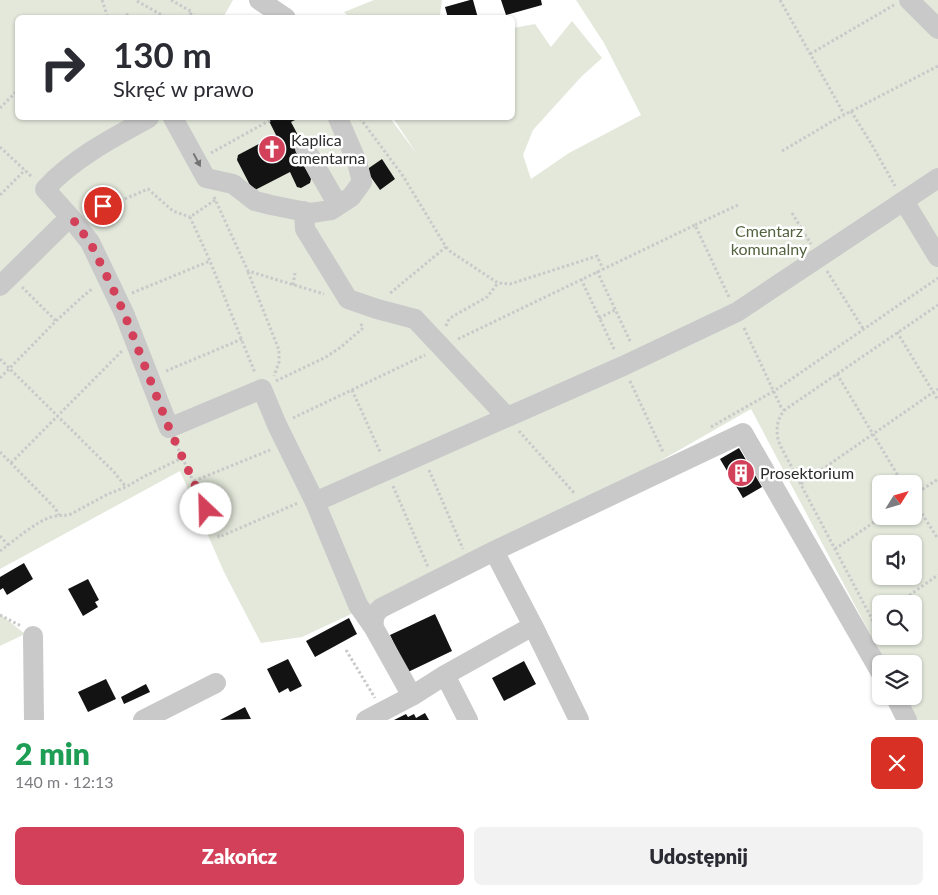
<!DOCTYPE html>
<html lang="pl">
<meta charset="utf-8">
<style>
:root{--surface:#fff;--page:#f2f2f3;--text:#2b2b33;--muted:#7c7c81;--accent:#d24059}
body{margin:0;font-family:Lato,sans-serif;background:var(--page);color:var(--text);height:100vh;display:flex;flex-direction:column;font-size:19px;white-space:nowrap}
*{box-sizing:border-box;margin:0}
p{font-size:16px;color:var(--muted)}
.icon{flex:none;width:28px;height:28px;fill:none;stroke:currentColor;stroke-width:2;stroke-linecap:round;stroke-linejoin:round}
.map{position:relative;height:720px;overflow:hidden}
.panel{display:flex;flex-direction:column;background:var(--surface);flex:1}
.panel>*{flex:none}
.guide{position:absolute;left:15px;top:15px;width:500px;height:105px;border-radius:8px;box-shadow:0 1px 4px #0004;background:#fff;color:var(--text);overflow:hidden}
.needle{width:32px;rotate:53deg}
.tools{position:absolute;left:872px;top:475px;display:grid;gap:10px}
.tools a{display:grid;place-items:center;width:50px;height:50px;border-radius:8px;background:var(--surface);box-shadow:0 1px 4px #0004;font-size:25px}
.pin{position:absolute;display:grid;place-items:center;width:42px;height:42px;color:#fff;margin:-21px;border:2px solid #fff;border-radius:50%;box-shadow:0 1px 5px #0007}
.me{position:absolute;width:55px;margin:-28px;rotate:336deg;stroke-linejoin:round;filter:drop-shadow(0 0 4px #0008)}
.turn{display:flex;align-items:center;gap:18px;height:105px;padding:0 15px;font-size:22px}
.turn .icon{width:65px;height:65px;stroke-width:2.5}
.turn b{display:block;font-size:35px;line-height:42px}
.round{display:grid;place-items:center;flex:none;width:52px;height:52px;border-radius:8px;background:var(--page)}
.head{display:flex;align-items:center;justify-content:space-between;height:85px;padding:0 15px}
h1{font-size:30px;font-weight:800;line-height:38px;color:#1e9e55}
.button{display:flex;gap:10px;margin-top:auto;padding:10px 15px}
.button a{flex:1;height:58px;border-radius:8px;background:var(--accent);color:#fff;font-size:20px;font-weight:800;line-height:58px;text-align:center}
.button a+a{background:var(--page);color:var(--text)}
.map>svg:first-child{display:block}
</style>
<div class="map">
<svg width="938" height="720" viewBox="0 0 938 720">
<rect width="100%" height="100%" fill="#fff"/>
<path fill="#e3e8db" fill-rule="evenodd" d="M 0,0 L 233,0 L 224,16 L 225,17 L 18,18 L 18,118 L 390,118 L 417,154 L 393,118 L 512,118 L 513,28 L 535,24 L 551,47 L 572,21 L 602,58 L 581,77 L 533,130 L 523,155 L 531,179 L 569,153 L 641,115 L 604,43 L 576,0 L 938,0 L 938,720 L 916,720 L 903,696 L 914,696 L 914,664 L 886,664 L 751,409 L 576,509 L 302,637 L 261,643 L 224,572 L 180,471 L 0,569 ZM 881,484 L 914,484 L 914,516 L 881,516 ZM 881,544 L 914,544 L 914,576 L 881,576 ZM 881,604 L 914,604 L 914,636 L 881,636 Z
M 374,0 L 442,0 L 440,15 L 423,18 L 349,17 L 344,12 Z
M 0,614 L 25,634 L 0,646 Z"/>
<path fill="#131313" d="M 470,0 L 473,0 L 478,18 L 448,18 L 445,7 Z
M 501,0 L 541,0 L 542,5 L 506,15 Z
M 270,118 L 294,118 L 295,120 L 291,122 L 300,139 L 292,143 L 311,179 L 310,183 L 301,188 L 297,187 L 290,172 L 253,191 L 237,160 L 238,155 L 276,135 L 268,119 Z
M 382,159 L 395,179 L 380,190 L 366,170 Z
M 739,448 L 762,487 L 743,498 L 720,459 Z
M 24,563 L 33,579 L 7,595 L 3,588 L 0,590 L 0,577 Z
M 88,579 L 99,600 L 95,602 L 98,607 L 83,616 L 68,589 Z
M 435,614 L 452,651 L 408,672 L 390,635 Z
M 349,618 L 357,634 L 315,657 L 306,641 Z
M 288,659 L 302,686 L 290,692 L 288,688 L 279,693 L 267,669 Z
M 524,661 L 536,684 L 504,701 L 492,678 Z
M 106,679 L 116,699 L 88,712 L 78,692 Z
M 146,684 L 150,692 L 124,704 L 121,697 Z
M 245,707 L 251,719 L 220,720 Z
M 425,713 L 429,720 L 394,720 L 406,714 L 408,717 L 414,714 L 416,718 Z"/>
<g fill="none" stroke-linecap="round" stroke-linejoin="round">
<path stroke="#c9c9c9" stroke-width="3" stroke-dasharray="2.5 2.5" stroke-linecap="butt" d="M 102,0 L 108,18
M 171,0 L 192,12 L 188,18
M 780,0 L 844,114
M 137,1 L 167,18
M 126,14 L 132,18
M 810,54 L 894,5
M 0,108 L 18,90
M 851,111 L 872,145 L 895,186
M 360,118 L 403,176 L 446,247 L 389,294
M 0,147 L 32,177
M 782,151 L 838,118 L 938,66
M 211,153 L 274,118
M 0,195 L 25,170
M 214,197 L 248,271 L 324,294
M 215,200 L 190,217 L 210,261 L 255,373
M 792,213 L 811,244
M 88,214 L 103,206 L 113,204 L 148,189 L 173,211 L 190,217
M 695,225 L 738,205
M 446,247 L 451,252 L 498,283 L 510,284 L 597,256 L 603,269
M 597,271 L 631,343
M 827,271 L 864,330
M 248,272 L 279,350 L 279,362 L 274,376
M 581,279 L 615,351
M 293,285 L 295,273
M 22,287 L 56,321
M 132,293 L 210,261
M 599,318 L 615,310
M 446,326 L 448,321 L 450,318 L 487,297 L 498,283
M 744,328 L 781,407 L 784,410
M 897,332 L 938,400
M 458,339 L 695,225 L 729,297
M 0,359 L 114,472 L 126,487
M 166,371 L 242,339
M 837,374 L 903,484
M 0,378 L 56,321 L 81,298 L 93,288
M 276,381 L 326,357 L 341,347 L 363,328 L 360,322
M 630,381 L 663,452
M 352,390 L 381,454
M 293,418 L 425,355
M 711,427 L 774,391 L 938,278
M 519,431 L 575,494
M 176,444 L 219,537 L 298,503
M 0,452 L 55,508 L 59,515
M 11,463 L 122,351
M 429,470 L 463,549
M 194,481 L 270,450
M 801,484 L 938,389
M 393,486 L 428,567
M 914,495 L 938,479
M 914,501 L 938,539
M 0,536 L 8,545
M 835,549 L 883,516
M 0,551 C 15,540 34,523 51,517 C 58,515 64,516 71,514 L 108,494 L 126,487 L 145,476 L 182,458
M 897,604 L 938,575
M 0,615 L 21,626
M 881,615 L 873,621 L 780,445 C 775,433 776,418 786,409 L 938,305
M 346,650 L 375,698"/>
<path stroke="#c9c9c9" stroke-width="20" d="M 259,0 L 286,18
M 909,0 L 938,29
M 149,118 C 112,138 74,158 45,189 L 70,217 L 90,242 L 124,313 L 169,428 L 262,389 L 277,425 L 315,502 L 623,366 L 737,312 L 938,178
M 173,118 L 206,178 L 233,184 L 255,201 L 271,205 L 311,213 L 331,210 L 351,197 L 362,182 L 357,162 L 338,118
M 305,148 L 338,205
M 904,201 L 938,257
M 304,211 L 305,229 L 348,299 L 377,309 L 415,319 L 507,417
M 0,286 L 70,217
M 315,502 L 358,605 L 374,628
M 494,551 L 533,626 L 579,720
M 33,636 L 34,720
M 445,675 L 468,720
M 412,696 L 374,628 C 373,619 374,614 381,608 L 494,551 L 743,433 L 881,673
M 895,696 L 907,720
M 143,720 L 216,683
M 366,720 L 412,696 L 445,675 L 533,626"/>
</g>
<defs><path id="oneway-solid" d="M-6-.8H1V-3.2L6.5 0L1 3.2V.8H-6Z" transform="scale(1.25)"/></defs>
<use fill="#737373" href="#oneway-solid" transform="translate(197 160) rotate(62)"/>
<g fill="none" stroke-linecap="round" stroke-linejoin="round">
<path stroke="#d24059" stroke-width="9" stroke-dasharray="0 16.2" d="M 103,206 L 74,222 L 90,242 L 113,289 L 124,313 L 169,428 L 206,509"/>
</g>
<defs>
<g id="church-disc" transform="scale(1.4375)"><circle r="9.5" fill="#d24059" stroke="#fff"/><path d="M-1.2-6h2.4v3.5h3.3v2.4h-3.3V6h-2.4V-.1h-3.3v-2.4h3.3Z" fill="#fff"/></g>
<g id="building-disc" transform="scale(1.4375)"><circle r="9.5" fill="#d24059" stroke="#fff"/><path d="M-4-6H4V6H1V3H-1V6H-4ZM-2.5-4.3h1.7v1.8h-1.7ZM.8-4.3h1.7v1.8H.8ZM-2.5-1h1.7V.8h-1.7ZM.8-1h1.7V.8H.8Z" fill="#fff"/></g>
</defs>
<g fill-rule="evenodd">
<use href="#church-disc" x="272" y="149"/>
<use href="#building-disc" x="741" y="473"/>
</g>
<g text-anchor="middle" stroke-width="5" stroke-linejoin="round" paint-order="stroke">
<g font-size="16" fill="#2c2c2c" stroke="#fff" text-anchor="start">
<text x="291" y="146">Kaplica<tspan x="291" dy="18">cmentarna</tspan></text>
<text x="760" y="479">Prosektorium</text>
</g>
<g font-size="16" fill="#53633f" stroke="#fff">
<text x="769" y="237">Cmentarz<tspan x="769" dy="18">komunalny</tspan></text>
</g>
</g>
</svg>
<div class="tools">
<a><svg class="needle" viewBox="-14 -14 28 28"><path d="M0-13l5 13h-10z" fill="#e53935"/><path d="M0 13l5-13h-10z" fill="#7c7c81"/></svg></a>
<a><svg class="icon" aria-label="sound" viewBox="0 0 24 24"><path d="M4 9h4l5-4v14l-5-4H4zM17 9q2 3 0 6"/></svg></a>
<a><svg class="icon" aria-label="search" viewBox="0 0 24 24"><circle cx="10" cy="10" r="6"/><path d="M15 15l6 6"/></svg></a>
<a><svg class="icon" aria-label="layers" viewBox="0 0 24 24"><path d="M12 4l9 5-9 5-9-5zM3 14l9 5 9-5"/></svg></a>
</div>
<div class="pin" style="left:103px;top:206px;background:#d93025"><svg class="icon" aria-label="arrive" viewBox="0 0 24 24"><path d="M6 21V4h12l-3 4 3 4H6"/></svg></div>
<svg class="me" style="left:206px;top:509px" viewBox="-20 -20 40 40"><circle r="19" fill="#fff"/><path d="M0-13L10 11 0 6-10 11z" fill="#d24059"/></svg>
<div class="guide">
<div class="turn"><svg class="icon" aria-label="right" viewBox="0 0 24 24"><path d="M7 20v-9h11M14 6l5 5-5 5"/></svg><div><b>130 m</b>Skręć w prawo</div></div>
</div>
</div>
<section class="panel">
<div class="head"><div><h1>2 min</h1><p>140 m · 12:13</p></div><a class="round" style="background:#d93025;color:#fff"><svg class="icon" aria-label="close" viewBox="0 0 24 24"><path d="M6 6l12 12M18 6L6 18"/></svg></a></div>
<div class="button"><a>Zakończ</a><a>Udostępnij</a></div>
</section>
